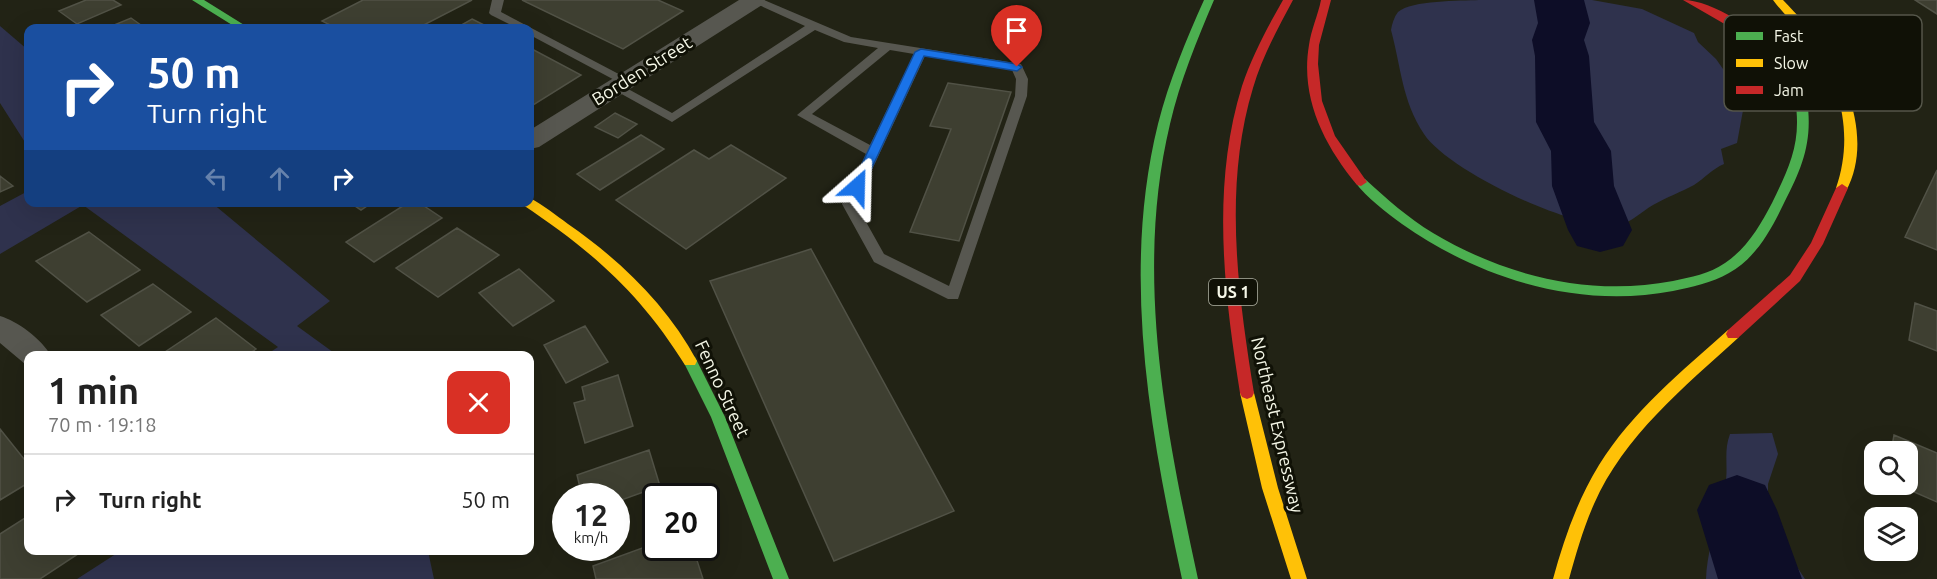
<!DOCTYPE html>
<meta charset="utf-8">
<style>
:root{--surface:#fff;--page:#f6f6f6;--text:#222;--muted:#767676;--line:#e0e0e0}
body{margin:0;font-family:Ubuntu,sans-serif;background:var(--page);color:var(--text);height:100vh;display:flex;flex-direction:column;font-size:22px;white-space:nowrap}
*{box-sizing:border-box;margin:0}
p{font-size:20px;color:var(--muted)}
.icon{flex:none;width:33px;height:33px;fill:none;stroke:currentColor;stroke-width:2;stroke-linecap:round;stroke-linejoin:round}
.map{position:relative;flex:1;overflow:hidden}
.sheet{position:absolute;left:24px;top:351px;width:510px;height:204px;display:flex;flex-direction:column;background:var(--surface);border-radius:12px;box-shadow:0 6px 24px #0002}
.sheet>*{flex:none}
.guide{position:absolute;left:24px;top:24px;width:510px;height:183px;border-radius:12px;box-shadow:0 6px 24px #0002;background:#1a4fa0;color:#fff;overflow:hidden}
.tools{position:absolute;left:1864px;top:441px;display:grid;gap:12px}
.tools a{display:grid;place-items:center;width:54px;height:54px;border-radius:12px;background:var(--surface);box-shadow:0 6px 24px #0002;font-size:30px}
.speed{position:absolute;left:552px;top:483px;display:flex;gap:12px;font-size:30px;font-weight:700;text-align:center}
.speed>*{display:grid;place-content:center;width:78px;height:78px;border-radius:50%;background:var(--surface);box-shadow:0 6px 24px #0002;line-height:1}
.speed small{font-size:15px;font-weight:400}
.speed .limit{border:3px solid #111;border-radius:9px;background:#fff;color:#111}
.pin{position:absolute;display:grid;place-items:center;width:51px;height:51px;color:#fff;margin:-62px -26px;border-radius:50% 50% 50% 0;rotate:-45deg;box-shadow:0 0 6px #0007}
.pin .icon{rotate:45deg}
.me{position:absolute;width:66px;margin:-33px;rotate:25deg;stroke-linejoin:round;filter:drop-shadow(0 0 4px #0008)}
.turn{display:flex;align-items:center;gap:21px;height:126px;padding:0 24px;font-size:27px}
.turn .icon{width:78px;height:78px;stroke-width:2.5}
.turn b{display:block;font-size:42px;line-height:51px}
.lanes{display:flex;align-items:center;height:57px;padding:0 24px;background:#0003;justify-content:center;gap:30px;direction:ltr}
.lanes .off{opacity:.35}
.round{display:grid;place-items:center;flex:none;width:63px;height:63px;border-radius:12px;background:var(--page)}
.headline{display:flex;align-items:center;justify-content:space-between;height:102px;padding:0 24px}
h1{font-size:36px;font-weight:700;line-height:45px}
ul{padding:0;list-style:none}
li{display:flex;align-items:center;gap:18px;height:90px;padding:0 24px;border-top:2px solid var(--line)}
li div{flex:1}
li b{display:block;font-size:22px}
li em{font-style:normal}
.map>svg:first-child{display:block}
</style>
<div class="map">
<svg width="1937" height="579" viewBox="0 0 1937 579">
<rect width="100%" height="100%" fill="#222315"/>
<path fill="#2f324d" d="M 1479,0 L 1592,0 L 1642,9 L 1694,33 L 1698,42 L 1716,59 L 1740,93 L 1744,105 L 1737,143 L 1721,149 L 1724,164 C 1712,169 1705,178 1694,185 C 1681,192 1667,197 1653,205 C 1642,211 1631,223 1618,225 C 1575,231 1448,171 1424,134 C 1402,101 1401,67 1391,30 C 1392,24 1394,17 1398,12 C 1412,0 1460,1 1479,0 Z
M 0,26 L 28,50 L 28,147 L 0,103 Z
M 28,191 L 28,202 L 212,203 L 330,301 L 297,326 L 337,355 L 266,355 L 278,347 L 83,205 L 0,254 L 0,206 Z
M 1772,433 L 1778,454 L 1768,484 L 1768,523 L 1805,579 L 1706,579 C 1707,547 1720,517 1725,486 C 1729,468 1723,452 1730,434 Z
M 122,550 L 428,551 L 434,579 L 77,579 Z"/>
<g fill="none" stroke-linecap="round" stroke-linejoin="round">
<path fill="#0d0d27" fill-rule="evenodd" d="M 1534,0 L 1584,0 L 1590,23 L 1584,40 L 1589,56 L 1594,122 L 1611,151 L 1614,186 L 1632,230 L 1623,246 L 1600,252 L 1577,246 L 1568,230 L 1552,186 L 1551,151 L 1536,122 L 1535,56 L 1532,40 L 1538,23 Z
M 1737,475 L 1765,485 L 1777,510 L 1802,579 L 1718,579 L 1697,510 L 1709,485 Z"/>
</g>
<path fill="#3e3f31" stroke="#515246" stroke-width="1.5" d="M 86,0 L 113,0 L 121,5 L 77,24 L 59,11 Z
M 363,0 L 472,0 L 418,28 L 336,28 L 322,21 Z
M 522,0 L 658,0 L 683,11 L 623,49 Z
M 1915,0 L 1937,0 L 1937,14 Z
M 131,18 L 145,28 L 107,28 Z
M 472,19 L 490,28 L 456,28 Z
M 530,48 L 581,75 L 530,107 Z
M 948,83 L 1011,92 L 959,241 L 910,232 L 951,129 L 930,126 Z
M 615,113 L 637,124 L 618,138 L 595,127 Z
M 641,135 L 664,149 L 600,190 L 577,174 Z
M 731,145 L 786,178 L 686,249 L 616,200 L 694,150 L 709,159 Z
M 1937,170 L 1937,250 L 1905,237 Z
M 0,176 L 13,186 L 0,192 Z
M 349,202 L 373,202 L 361,210 Z
M 409,202 L 418,202 L 442,218 L 374,262 L 346,242 Z
M 457,228 L 499,255 L 438,297 L 396,268 Z
M 89,232 L 140,270 L 87,302 L 36,261 Z
M 811,249 L 954,511 L 834,561 L 710,281 Z
M 519,269 L 554,301 L 513,326 L 479,293 Z
M 153,284 L 191,312 L 139,346 L 101,315 Z
M 1915,303 L 1937,311 L 1937,351 L 1909,340 Z
M 216,318 L 256,349 L 246,356 L 159,356 Z
M 585,326 L 608,362 L 566,383 L 544,345 Z
M 618,375 L 633,426 L 585,443 L 574,403 L 585,400 L 582,387 Z
M 0,429 L 28,464 L 28,483 L 0,500 Z
M 1894,435 L 1937,453 L 1937,502 L 1896,484 L 1908,484 L 1908,452 L 1891,452 Z
M 649,450 L 660,486 L 616,502 L 616,496 L 582,496 L 577,475 Z
M 28,516 L 28,550 L 84,550 L 40,579 L 0,579 L 0,534 Z
M 656,543 L 656,548 L 693,548 L 703,579 L 596,579 L 593,566 Z"/>
<g fill="none" stroke-linecap="round" stroke-linejoin="round">
<path fill="#575750" fill-rule="evenodd" d="M 492,0 L 504,0 L 501,12 L 632,81 L 630,84 L 622,84 L 530,35 L 530,28 L 517,28 L 491,15 L 489,13 Z
M 748,0 L 764,0 L 851,37 L 1021,64 L 1028,79 L 1027,96 L 958,299 L 948,299 L 874,262 L 842,204 L 866,154 L 797,115 L 878,48 L 844,42 L 815,30 L 672,122 L 609,87 L 615,83 L 619,84 L 672,113 L 805,26 ZM 890,50 L 914,54 L 870,145 L 812,114 ZM 925,56 L 1012,70 L 1016,79 L 1015,96 L 949,286 L 884,254 L 856,204 Z"/>
<path fill="#575750" fill-rule="evenodd" d="M 739,0 L 765,0 L 762,5 L 539,147 L 530,149 L 530,130 Z
M 0,316 C 17,321 42,339 51,356 L 28,356 L 28,365 L 25,364 L 0,343 Z"/>
<path fill="#4caf50" fill-rule="evenodd" d="M 192,0 L 204,0 L 249,28 L 237,28 Z
M 1204,0 L 1214,0 C 1197,40 1180,81 1170,124 C 1134,275 1166,431 1198,579 L 1182,579 C 1150,431 1121,274 1158,124 C 1169,81 1186,40 1204,0 Z
M 1801,96 L 1807,99 C 1813,141 1803,166 1784,203 C 1771,230 1756,258 1729,273 C 1712,283 1691,287 1673,291 C 1578,309 1480,279 1402,224 C 1386,212 1367,198 1355,182 L 1361,178 L 1365,179 C 1387,199 1408,218 1433,233 C 1505,276 1590,297 1673,281 C 1691,277 1709,274 1725,263 C 1747,248 1760,226 1772,203 C 1790,166 1802,141 1795,99 Z
M 690,355 L 695,357 L 725,417 L 789,579 L 773,579 L 711,417 L 683,361 L 685,357 Z"/>
<path fill="#ffc107" fill-rule="evenodd" d="M 1773,0 L 1783,0 C 1797,15 1812,29 1823,46 C 1851,85 1871,145 1846,191 L 1838,191 L 1836,188 C 1853,139 1843,88 1813,46 C 1801,30 1785,16 1773,0 Z
M 530,198 C 543,205 556,215 568,224 C 620,260 667,305 697,361 L 695,365 L 685,365 C 640,293 592,251 523,205 L 521,202 L 530,202 Z
M 1733,329 L 1738,330 L 1740,334 L 1738,338 C 1684,387 1624,436 1594,504 C 1583,529 1576,554 1569,579 L 1553,579 C 1564,539 1577,501 1599,465 C 1632,412 1682,371 1728,330 Z
M 1247,387 L 1252,389 L 1254,393 L 1278,488 L 1307,579 L 1291,579 L 1262,488 L 1240,393 L 1242,389 Z"/>
<path fill="#c62828" fill-rule="evenodd" d="M 1283,0 L 1293,0 C 1278,28 1262,57 1253,88 C 1223,187 1238,293 1254,393 L 1252,397 L 1247,399 L 1242,397 L 1240,393 C 1224,292 1211,186 1242,86 C 1252,56 1267,28 1283,0 Z
M 1321,0 L 1331,0 L 1319,45 L 1318,64 L 1322,101 L 1335,136 L 1367,182 L 1361,186 L 1357,185 C 1324,145 1300,98 1309,45 C 1311,30 1318,15 1321,0 Z
M 1683,0 C 1716,0 1765,37 1786,62 C 1795,73 1801,86 1807,99 L 1805,101 L 1797,101 L 1788,81 L 1766,54 L 1735,30 Z
M 1842,184 L 1848,188 L 1823,244 L 1800,281 L 1738,338 L 1728,338 L 1726,334 L 1728,330 L 1790,275 L 1811,243 L 1836,188 Z"/>
</g>
<path fill="#1a73e8" stroke="#114b97" stroke-width="1.5" d="M 921,49 L 1017,64 L 1022,67 L 1017,71 L 924,56 L 863,187 L 857,191 L 853,190 L 851,187 L 915,52 Z"/>
<g text-anchor="middle" stroke-width="6" stroke-linejoin="round" paint-order="stroke">
<rect fill="#101106" stroke="#b0b2a4" stroke-width="1.5" x="1209" y="279" width="48" height="26" rx="4.5"/>
<g font-size="16" font-weight="bold" fill="#f5f7e7">
<text x="1233" y="298">US 1</text>
</g>
<g font-size="18" fill="#f5f7e7" stroke="#101106">
<text transform="translate(642 71) rotate(-32)" y="6">Borden Street</text>
<text transform="translate(722 389) rotate(65)" y="6">Fenno Street</text>
<text transform="translate(1277 425) rotate(77)" y="6">Northeast Expressway</text>
</g>
</g>
<rect x="1724" y="15" width="198" height="96" rx="9" fill="#101106" stroke="#55564a" stroke-width="1.5"/>
<rect x="1736" y="32" width="27" height="8" fill="#4caf50"/>
<rect x="1736" y="59" width="27" height="8" fill="#ffc107"/>
<rect x="1736" y="86" width="27" height="8" fill="#c62828"/>
<g font-size="16" fill="#f5f7e7">
<text x="1774" y="42">Fast</text>
<text x="1774" y="69">Slow</text>
<text x="1774" y="96">Jam</text>
</g>
</svg>
<div class="tools">
<a><svg class="icon" aria-label="search" viewBox="0 0 24 24"><circle cx="10" cy="10" r="6"/><path d="M15 15l6 6"/></svg></a>
<a><svg class="icon" aria-label="layers" viewBox="0 0 24 24"><path d="M12 4l9 5-9 5-9-5zM3 14l9 5 9-5"/></svg></a>
</div>
<div class="speed"><div>12<small>km/h</small></div><div class="limit">20</div></div>
<div class="pin" style="left:1017px;top:67px;background:#d93025"><svg class="icon" aria-label="arrive" viewBox="0 0 24 24"><path d="M6 21V4h12l-3 4 3 4H6"/></svg></div>
<svg class="me" style="left:857px;top:187px" viewBox="-20 -20 40 40"><path d="M0-17L14 15 0 8-14 15z" fill="#1a73e8" stroke="#fff" stroke-width="4"/></svg>
<div class="guide">
<div class="turn"><svg class="icon" aria-label="right" viewBox="0 0 24 24"><path d="M7 20v-9h11M14 6l5 5-5 5"/></svg><div><b>50 m</b>Turn right</div></div>
<div class="lanes"><svg class="icon off" aria-label="left" viewBox="0 0 24 24"><path d="M17 20v-9H6M10 6l-5 5 5 5"/></svg><svg class="icon off" aria-label="ahead" viewBox="0 0 24 24"><path d="M12 20V5M6 11l6-6 6 6"/></svg><svg class="icon" aria-label="right" viewBox="0 0 24 24"><path d="M7 20v-9h11M14 6l5 5-5 5"/></svg></div>
</div>
<section class="sheet">
<div class="headline"><div><h1>1 min</h1><p>70 m · 19:18</p></div><a class="round" style="background:#d93025;color:#fff"><svg class="icon" aria-label="close" viewBox="0 0 24 24"><path d="M6 6l12 12M18 6L6 18"/></svg></a></div>
<ul>
<li><svg class="icon" aria-label="right" viewBox="0 0 24 24"><path d="M7 20v-9h11M14 6l5 5-5 5"/></svg><div><b>Turn right</b></div><em>50 m</em></li>
</ul>
</section>
</div>
